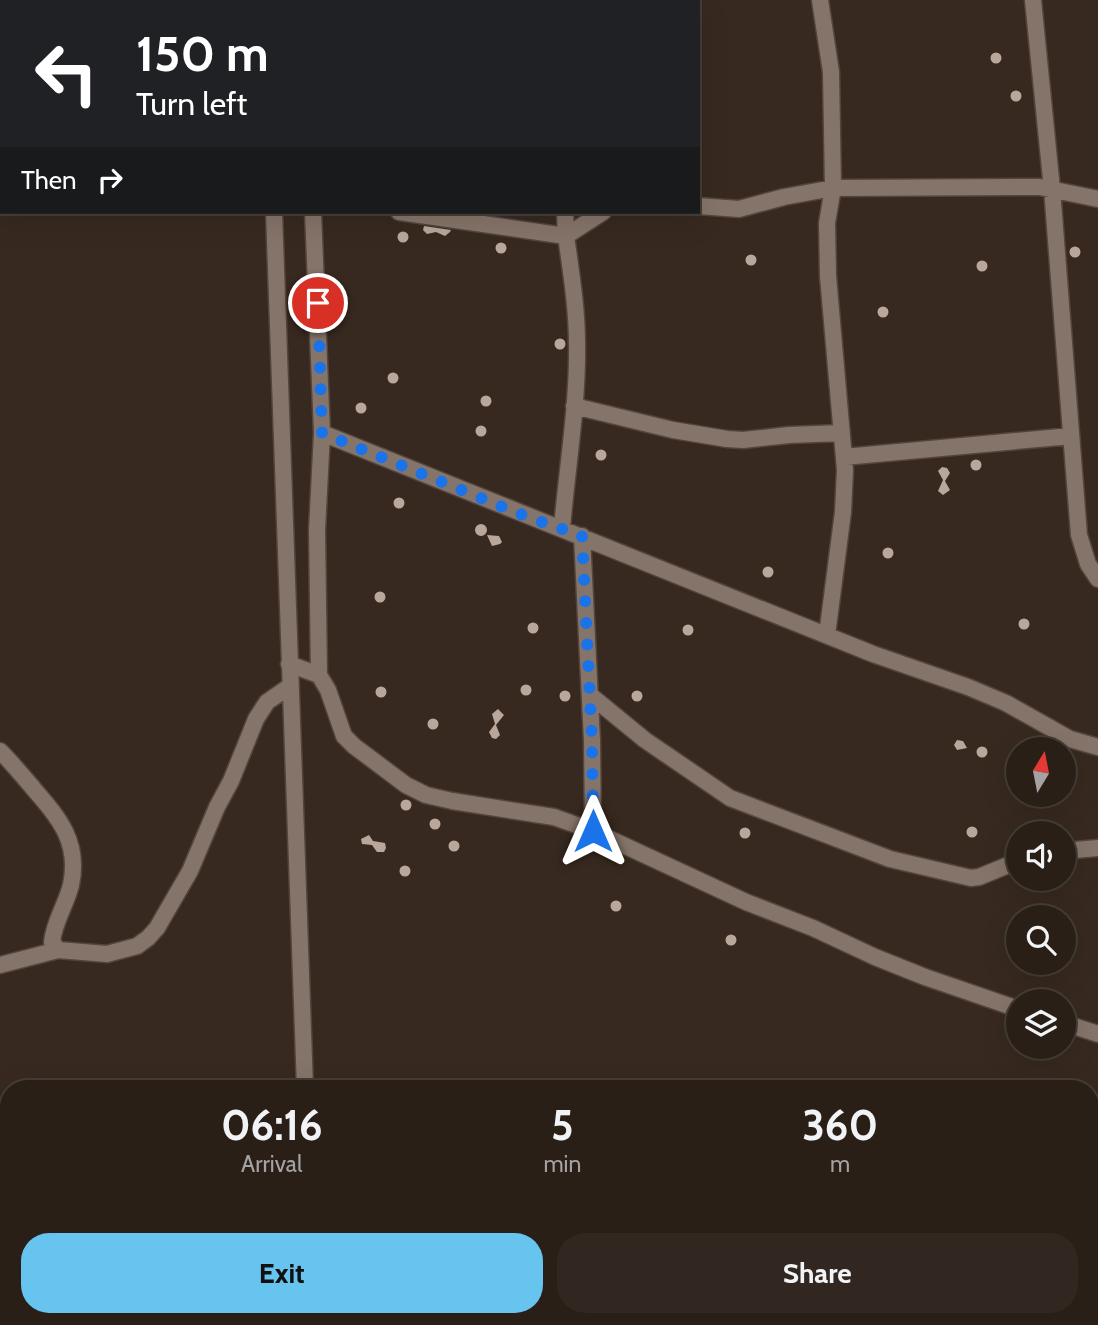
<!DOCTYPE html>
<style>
:root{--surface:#291f17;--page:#312720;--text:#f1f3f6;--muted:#a5a2a1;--line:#453d36;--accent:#66c4ef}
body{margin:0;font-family:Cabin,sans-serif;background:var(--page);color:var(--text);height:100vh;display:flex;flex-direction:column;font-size:26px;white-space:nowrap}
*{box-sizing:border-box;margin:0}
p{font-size:23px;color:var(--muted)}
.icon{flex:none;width:38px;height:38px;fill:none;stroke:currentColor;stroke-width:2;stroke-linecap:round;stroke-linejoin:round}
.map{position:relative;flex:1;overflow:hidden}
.details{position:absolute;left:0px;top:1080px;width:1099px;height:247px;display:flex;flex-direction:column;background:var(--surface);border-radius:28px 28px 0 0;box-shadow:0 7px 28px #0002,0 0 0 2px var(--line)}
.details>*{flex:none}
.guide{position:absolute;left:0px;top:0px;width:700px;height:214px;box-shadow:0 7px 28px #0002,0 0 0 2px var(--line);background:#202124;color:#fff;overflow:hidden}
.needle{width:46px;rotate:10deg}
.tools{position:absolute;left:1006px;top:737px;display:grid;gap:14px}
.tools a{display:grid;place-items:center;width:70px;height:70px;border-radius:50%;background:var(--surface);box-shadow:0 7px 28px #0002,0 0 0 2px var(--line);font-size:35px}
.pin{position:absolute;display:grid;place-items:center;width:60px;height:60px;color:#fff;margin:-30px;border:4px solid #fff;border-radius:50%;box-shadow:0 2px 7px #0007}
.me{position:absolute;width:77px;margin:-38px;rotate:0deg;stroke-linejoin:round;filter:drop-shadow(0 0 5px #0008)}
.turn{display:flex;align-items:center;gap:24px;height:147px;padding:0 21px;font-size:32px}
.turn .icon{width:91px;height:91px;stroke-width:2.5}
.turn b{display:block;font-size:49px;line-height:60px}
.then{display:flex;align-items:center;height:66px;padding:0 21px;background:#0003;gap:14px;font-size:26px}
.eta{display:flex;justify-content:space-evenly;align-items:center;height:119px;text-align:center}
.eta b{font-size:42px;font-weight:700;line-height:49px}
.button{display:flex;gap:14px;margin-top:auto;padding:14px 21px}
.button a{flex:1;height:80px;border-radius:28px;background:var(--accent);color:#111;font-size:28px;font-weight:700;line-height:80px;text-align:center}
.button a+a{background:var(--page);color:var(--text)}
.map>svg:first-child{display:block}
</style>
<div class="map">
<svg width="1098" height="1325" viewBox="0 0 1098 1325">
<rect width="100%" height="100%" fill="#37291f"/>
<path fill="#b9a79b" d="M990.5 58a5.5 5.5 0 1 1 11 0a5.5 5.5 0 1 1-11 0Z
M1010.5 96a5.5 5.5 0 1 1 11 0a5.5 5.5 0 1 1-11 0Z
M 424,226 L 451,230 L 450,232 L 445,236 L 436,232 L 427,234 L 423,230 Z
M397.5 237a5.5 5.5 0 1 1 11 0a5.5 5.5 0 1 1-11 0Z
M495.5 248a5.5 5.5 0 1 1 11 0a5.5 5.5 0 1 1-11 0Z
M1069.5 252a5.5 5.5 0 1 1 11 0a5.5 5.5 0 1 1-11 0Z
M745.5 260a5.5 5.5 0 1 1 11 0a5.5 5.5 0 1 1-11 0Z
M976.5 266a5.5 5.5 0 1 1 11 0a5.5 5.5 0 1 1-11 0Z
M877.5 312a5.5 5.5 0 1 1 11 0a5.5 5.5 0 1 1-11 0Z
M554.5 344a5.5 5.5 0 1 1 11 0a5.5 5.5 0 1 1-11 0Z
M387.5 378a5.5 5.5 0 1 1 11 0a5.5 5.5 0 1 1-11 0Z
M480.5 401a5.5 5.5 0 1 1 11 0a5.5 5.5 0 1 1-11 0Z
M355.5 408a5.5 5.5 0 1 1 11 0a5.5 5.5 0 1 1-11 0Z
M475.5 431a5.5 5.5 0 1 1 11 0a5.5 5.5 0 1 1-11 0Z
M595.5 455a5.5 5.5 0 1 1 11 0a5.5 5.5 0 1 1-11 0Z
M970.5 465a5.5 5.5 0 1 1 11 0a5.5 5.5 0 1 1-11 0Z
M 942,467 L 947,468 L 950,473 L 945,481 L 950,490 L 943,495 L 938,491 L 943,480 L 938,471 Z
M393.5 503a5.5 5.5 0 1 1 11 0a5.5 5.5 0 1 1-11 0Z
M475 530a6 6 0 1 1 12 0a6 6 0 1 1-12 0Z
M 487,535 L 499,536 L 502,542 L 500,544 L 492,546 Z
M882.5 553a5.5 5.5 0 1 1 11 0a5.5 5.5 0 1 1-11 0Z
M762.5 572a5.5 5.5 0 1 1 11 0a5.5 5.5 0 1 1-11 0Z
M374.5 597a5.5 5.5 0 1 1 11 0a5.5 5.5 0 1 1-11 0Z
M1018.5 624a5.5 5.5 0 1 1 11 0a5.5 5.5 0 1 1-11 0Z
M527.5 628a5.5 5.5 0 1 1 11 0a5.5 5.5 0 1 1-11 0Z
M682.5 630a5.5 5.5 0 1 1 11 0a5.5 5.5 0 1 1-11 0Z
M520.5 690a5.5 5.5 0 1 1 11 0a5.5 5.5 0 1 1-11 0Z
M375.5 692a5.5 5.5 0 1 1 11 0a5.5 5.5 0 1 1-11 0Z
M559.5 696a5.5 5.5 0 1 1 11 0a5.5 5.5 0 1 1-11 0Z
M631.5 696a5.5 5.5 0 1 1 11 0a5.5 5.5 0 1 1-11 0Z
M 498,709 L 504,715 L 496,725 L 500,735 L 496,739 L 492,738 L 489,732 L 495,724 L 492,714 Z
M427.5 724a5.5 5.5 0 1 1 11 0a5.5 5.5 0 1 1-11 0Z
M 957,740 L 963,741 L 967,748 L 957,750 L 954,745 Z
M976.5 752a5.5 5.5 0 1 1 11 0a5.5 5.5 0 1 1-11 0Z
M400.5 805a5.5 5.5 0 1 1 11 0a5.5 5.5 0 1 1-11 0Z
M429.5 824a5.5 5.5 0 1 1 11 0a5.5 5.5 0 1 1-11 0Z
M966.5 832a5.5 5.5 0 1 1 11 0a5.5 5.5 0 1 1-11 0Z
M739.5 833a5.5 5.5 0 1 1 11 0a5.5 5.5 0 1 1-11 0Z
M 369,835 L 373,841 L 385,843 L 386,848 L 384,852 L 377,852 L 372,845 L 362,844 L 361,839 Z
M448.5 846a5.5 5.5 0 1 1 11 0a5.5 5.5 0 1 1-11 0Z
M399.5 871a5.5 5.5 0 1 1 11 0a5.5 5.5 0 1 1-11 0Z
M610.5 906a5.5 5.5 0 1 1 11 0a5.5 5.5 0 1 1-11 0Z
M725.5 940a5.5 5.5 0 1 1 11 0a5.5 5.5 0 1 1-11 0Z"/>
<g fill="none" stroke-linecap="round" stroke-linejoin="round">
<g stroke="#52453d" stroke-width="19">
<path id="minor" d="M 266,0 L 266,2
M 302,0 L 302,2
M 559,0 L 559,2
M 820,0 L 831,72 L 833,188 L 827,223 L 828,276 L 845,470 L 843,512 L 827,635
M 1033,0 L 1052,189 L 1079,535 L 1088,564 L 1098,579
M 644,2 L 644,0
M 698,206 L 739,209 L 784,197 L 833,188 L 1040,187 L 1098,199
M 274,212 L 305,1088
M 313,212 L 322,433 L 317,530 L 319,675
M 399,212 L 566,236 C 571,272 577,308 577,344 C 578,405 567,468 562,528
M 565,212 L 566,236
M 566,236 L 603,212
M 574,406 L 673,430 L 727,439 L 743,440 L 789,435 L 841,433
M 322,433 L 873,654 L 968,687 L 1006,703 L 1070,739 L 1098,747
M 844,457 L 1071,436
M 582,536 L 592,741 L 593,831
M 289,664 L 319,675 L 328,690 L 344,736 L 354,746 L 406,785 L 426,795 L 452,801 L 554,817 L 593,831 L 746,902 L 813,928 L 875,957 L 925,977 L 1018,1009
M 590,695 L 645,740 L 730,798 L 890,859 L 971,878 L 979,877 L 1018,861
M 0,751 C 12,763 22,775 33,788 C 59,818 80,842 71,885 C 66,905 54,922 52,942 L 58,950
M 1064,851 L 1098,848
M 0,965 L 58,950 L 107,954 L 137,946 L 148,938 L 157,928 L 190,871 L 217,807 L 231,781 L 256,719 L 267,702 L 290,686
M 1064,1023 L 1098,1034
M 313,1318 L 313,1325"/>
</g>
<use href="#minor" stroke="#857469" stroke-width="16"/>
</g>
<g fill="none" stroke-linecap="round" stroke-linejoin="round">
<path stroke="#1a73e8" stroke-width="12" stroke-dasharray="0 21.6" d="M 318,303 L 322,433 L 525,516 L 582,536 L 592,741 L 593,831"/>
</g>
</svg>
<div class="tools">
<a><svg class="needle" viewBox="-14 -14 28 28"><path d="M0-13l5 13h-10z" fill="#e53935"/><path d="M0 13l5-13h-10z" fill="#a5a2a1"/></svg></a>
<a><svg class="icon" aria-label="sound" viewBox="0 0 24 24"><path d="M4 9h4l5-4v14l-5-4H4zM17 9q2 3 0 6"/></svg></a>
<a><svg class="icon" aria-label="search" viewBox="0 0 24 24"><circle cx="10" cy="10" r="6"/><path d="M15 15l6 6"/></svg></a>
<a><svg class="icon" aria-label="layers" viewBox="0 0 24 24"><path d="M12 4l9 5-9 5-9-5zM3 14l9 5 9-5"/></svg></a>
</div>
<div class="pin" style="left:318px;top:303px;background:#d93025"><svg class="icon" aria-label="arrive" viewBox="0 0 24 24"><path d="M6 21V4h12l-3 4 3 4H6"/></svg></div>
<svg class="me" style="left:593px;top:831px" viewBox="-20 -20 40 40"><path d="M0-17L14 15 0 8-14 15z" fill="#1a73e8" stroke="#fff" stroke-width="4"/></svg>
<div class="guide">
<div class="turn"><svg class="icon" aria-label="left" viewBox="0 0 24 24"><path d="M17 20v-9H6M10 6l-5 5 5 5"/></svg><div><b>150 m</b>Turn left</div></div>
<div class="then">Then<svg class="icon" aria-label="right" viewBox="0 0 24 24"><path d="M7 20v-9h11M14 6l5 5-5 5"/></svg></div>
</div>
<section class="details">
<div class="eta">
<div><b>06:16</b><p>Arrival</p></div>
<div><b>5</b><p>min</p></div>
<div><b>360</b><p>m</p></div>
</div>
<div class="button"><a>Exit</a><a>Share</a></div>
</section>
</div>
